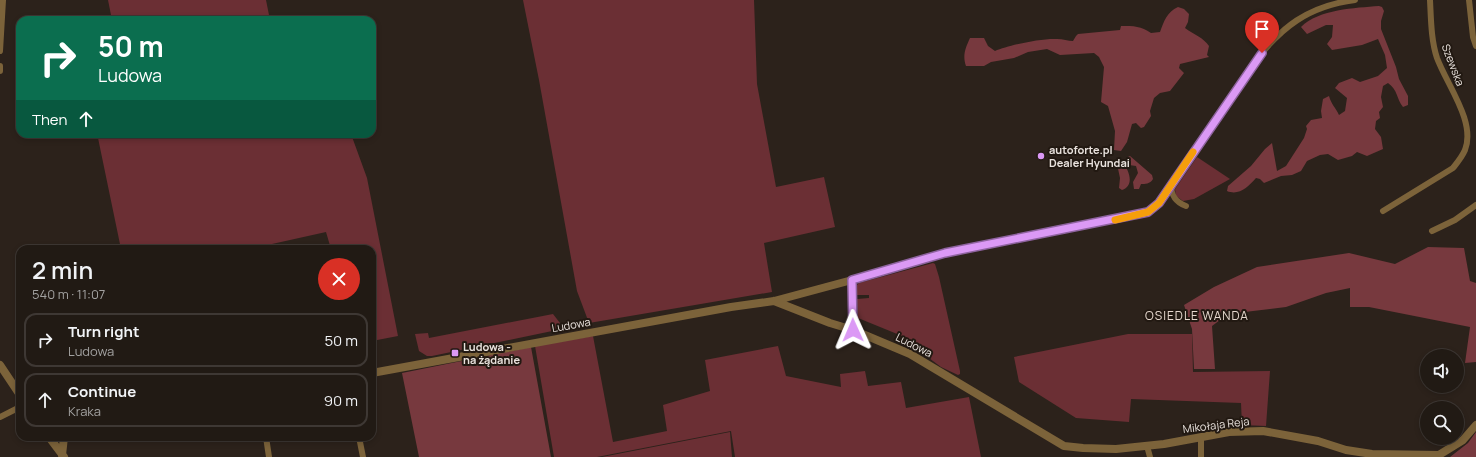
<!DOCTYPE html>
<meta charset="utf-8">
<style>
:root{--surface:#211a14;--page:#29231d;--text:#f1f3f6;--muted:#a2a1a0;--line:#3e3834}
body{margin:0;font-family:Manrope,sans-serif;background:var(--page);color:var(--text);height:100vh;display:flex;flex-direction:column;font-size:15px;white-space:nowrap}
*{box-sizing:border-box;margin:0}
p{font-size:13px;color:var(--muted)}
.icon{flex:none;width:22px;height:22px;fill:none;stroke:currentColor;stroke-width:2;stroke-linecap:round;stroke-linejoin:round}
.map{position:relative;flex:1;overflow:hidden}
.sheet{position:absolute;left:16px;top:245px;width:360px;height:196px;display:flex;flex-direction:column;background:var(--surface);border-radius:12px;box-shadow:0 2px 6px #0003,0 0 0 1px var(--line)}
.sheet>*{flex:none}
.banner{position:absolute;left:16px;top:16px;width:360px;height:122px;border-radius:12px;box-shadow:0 2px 6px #0003,0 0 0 1px var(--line);background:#0b6e4f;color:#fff;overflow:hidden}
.fabs{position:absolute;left:1420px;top:349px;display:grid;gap:8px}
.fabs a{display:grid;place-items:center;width:44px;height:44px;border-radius:50%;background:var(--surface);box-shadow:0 2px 6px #0003,0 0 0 1px var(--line);font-size:20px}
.pin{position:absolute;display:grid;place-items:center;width:34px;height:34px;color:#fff;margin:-41px -17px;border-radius:50% 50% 50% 0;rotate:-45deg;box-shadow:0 0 4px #0007}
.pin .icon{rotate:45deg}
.me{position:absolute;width:44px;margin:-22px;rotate:359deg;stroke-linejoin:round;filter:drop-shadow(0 0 3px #0008)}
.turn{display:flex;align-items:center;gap:14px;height:84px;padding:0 16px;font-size:18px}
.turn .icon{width:52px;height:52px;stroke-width:2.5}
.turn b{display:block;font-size:28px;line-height:34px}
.then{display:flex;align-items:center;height:38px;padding:0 16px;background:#0003;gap:8px;font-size:15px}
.round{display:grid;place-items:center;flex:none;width:42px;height:42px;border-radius:21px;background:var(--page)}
.summary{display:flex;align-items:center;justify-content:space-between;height:68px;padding:0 16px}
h1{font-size:24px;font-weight:600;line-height:30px}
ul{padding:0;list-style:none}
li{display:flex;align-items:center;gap:12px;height:54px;margin:0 8px 6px;padding:0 8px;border:2px solid var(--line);border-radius:12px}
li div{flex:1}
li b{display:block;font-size:15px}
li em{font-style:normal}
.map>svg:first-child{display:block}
</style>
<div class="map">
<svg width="1476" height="457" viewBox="0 0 1476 457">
<rect width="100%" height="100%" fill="#2c221b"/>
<path fill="#6b2f34" d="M 108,0 L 266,0 L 270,20 L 112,20 Z
M 523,0 L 754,0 L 757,84 L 776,187 L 824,177 L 835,227 L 764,243 L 772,292 L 589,323 L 577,291 L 539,80 Z
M 99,134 L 351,134 L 367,178 L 398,336 L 372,341 L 372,249 L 331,249 L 326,232 L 250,249 L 121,249 L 98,138 Z
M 1197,157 L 1230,179 L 1194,199 L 1183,201 L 1176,196 L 1175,189 Z
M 933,263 L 935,264 L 939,277 L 960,371 L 960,374 L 958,375 L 941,367 L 929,358 L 930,352 L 907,343 L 907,338 L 858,318 L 857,299 L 869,298 L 869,295 L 856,295 L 856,286 L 859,283 Z
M 553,314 L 560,323 L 559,328 L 557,330 L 432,356 L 427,356 L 419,351 L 415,334 L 428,333 L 429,338 Z
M 1128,334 L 1192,334 L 1193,372 L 1270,371 L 1266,426 L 1242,425 L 1241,403 L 1131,399 L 1129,422 L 1076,418 L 1019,382 L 1014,357 Z
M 593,336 L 613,442 L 667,431 L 663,405 L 710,391 L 705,360 L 778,346 L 786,376 L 841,387 L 840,374 L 865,371 L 868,386 L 901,382 L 906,408 L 969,397 L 981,457 L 735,457 L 731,431 L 597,457 L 554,457 L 535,346 Z
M 730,432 L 732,457 L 602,457 Z"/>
<path fill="#77393e" d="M 1379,6 L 1382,7 L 1384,11 L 1381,21 L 1381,29 L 1396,67 L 1399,79 L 1408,96 L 1408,105 L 1403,107 C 1396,98 1398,90 1388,83 L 1383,86 L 1381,97 L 1383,107 L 1379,112 L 1380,118 L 1376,121 L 1375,129 L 1381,137 L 1383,149 L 1367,156 L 1357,152 L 1352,156 L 1338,160 L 1328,154 L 1320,155 L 1307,161 L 1301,171 L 1292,175 L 1281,176 L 1264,183 L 1260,179 L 1256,178 C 1248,187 1239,196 1227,191 L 1228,186 L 1251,166 L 1265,149 L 1272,143 L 1277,171 L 1286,166 L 1304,138 L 1307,129 L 1306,126 L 1311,120 L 1322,118 L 1321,111 L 1323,99 L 1329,96 C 1331,104 1336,108 1339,115 L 1345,111 L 1347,98 L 1335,88 L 1339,83 L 1352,78 L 1360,82 L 1378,76 L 1387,68 L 1385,55 L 1378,39 L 1362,45 L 1332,50 L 1327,44 L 1332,37 L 1333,25 L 1326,25 L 1307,34 L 1301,27 C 1319,9 1355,8 1379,6 Z
M 1178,7 L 1184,9 L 1189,14 L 1188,22 L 1185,28 C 1193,34 1204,38 1209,46 L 1207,55 L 1209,57 L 1180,64 L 1179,68 L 1184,73 L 1170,91 L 1160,93 L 1154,98 L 1150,111 L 1151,116 L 1144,127 L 1141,128 L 1136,123 L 1132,124 L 1127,142 L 1121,151 L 1114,150 L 1115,131 L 1108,106 L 1101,102 L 1104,67 L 1099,57 L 1094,53 L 1060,55 L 1047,49 L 1028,52 L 1014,58 L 991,62 L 984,66 L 966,66 C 962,55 966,47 970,38 L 984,38 L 988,46 L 995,51 C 1009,45 1042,38 1057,39 C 1063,39 1068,41 1073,41 L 1076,36 L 1078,34 L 1120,30 L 1121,26 C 1134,26 1141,26 1151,33 L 1160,32 C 1164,21 1167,12 1178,7 Z
M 1130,156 L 1152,175 L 1153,179 C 1150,184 1145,184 1141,184 L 1139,189 L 1134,189 L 1133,182 L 1138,173 L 1136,166 L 1129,165 L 1128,163 L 1128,157 Z
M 1121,162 L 1123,162 C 1129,171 1135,185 1122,190 L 1119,188 L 1120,178 L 1117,164 Z
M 1428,247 L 1464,248 L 1470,281 L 1476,283 L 1476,362 L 1465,363 L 1470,327 L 1369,307 L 1350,307 L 1350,288 L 1326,293 L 1286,307 L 1228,314 L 1212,326 L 1215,369 L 1194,369 L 1192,329 L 1184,305 L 1214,287 L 1257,267 L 1349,253 L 1395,264 Z
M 531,347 L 551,457 L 419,457 L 402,373 Z
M 1476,432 L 1476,457 L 1450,457 L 1468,443 Z"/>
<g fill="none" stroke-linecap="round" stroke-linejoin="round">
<path stroke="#7c633a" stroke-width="6" d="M 1469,0 L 1473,37 L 1476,46
M 0,51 L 3,0
M 0,66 L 0,71
M 1171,184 C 1171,195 1175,202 1186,206
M 1383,211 L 1453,168 C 1457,163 1462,157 1465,150 C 1476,122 1447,85 1437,58 C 1431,40 1431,19 1430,0
M 1432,231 L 1455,220 L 1476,205
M 852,280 L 945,253 L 1149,212 L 1159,203 L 1253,64 C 1281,27 1308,6 1355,0
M 0,417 L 20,407
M 266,437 L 269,457
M 359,437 L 363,457
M 1147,446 L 1150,457
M 1201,457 L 1201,437"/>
<path stroke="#7c633a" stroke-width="8" d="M 774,301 L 830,323 L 853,330 L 910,354 L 1064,446 L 1083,448 L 1116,449 L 1164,444 L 1229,432 L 1263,431 L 1318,441 L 1346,450 L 1372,454 L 1439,455 L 1463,440 L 1476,425
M 0,365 L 20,395
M 372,373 L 731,307 L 774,301 L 852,280 L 853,330
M 49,437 L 64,457
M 62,455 L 64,437"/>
</g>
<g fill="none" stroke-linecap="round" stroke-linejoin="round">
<g stroke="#8e639f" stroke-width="10">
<path id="route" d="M 853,330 L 852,280 L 945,253 L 1148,212 L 1159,203 L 1262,53"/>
</g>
<use href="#route" stroke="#db99f5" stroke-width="7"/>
<path stroke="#f59e0b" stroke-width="7" d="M 1115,220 L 1148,212 L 1159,203 L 1193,152"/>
</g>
<g fill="#db99f5" stroke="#221912" stroke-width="1.5">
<circle cx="1041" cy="156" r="4"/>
<rect x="451" y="349" width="8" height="8" rx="2"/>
</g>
<g text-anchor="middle" stroke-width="4" stroke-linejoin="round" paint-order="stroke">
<g font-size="11" fill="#e9e2dd" stroke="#221912">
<text transform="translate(1453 65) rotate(69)" y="4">Szewska</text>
<text transform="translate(571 325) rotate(-10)" y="4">Ludowa</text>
<text transform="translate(914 345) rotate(27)" y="4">Ludowa</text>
<text transform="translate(1216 425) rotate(-7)" y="4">Mikołaja Reja</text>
</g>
<g font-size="11" font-weight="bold" fill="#e9e2dd" stroke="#221912" text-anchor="start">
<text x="1049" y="154">autoforte.pl<tspan x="1049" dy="13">Dealer Hyundai</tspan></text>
<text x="463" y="351">Ludowa -<tspan x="463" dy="13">na żądanie</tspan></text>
</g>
<g font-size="12" letter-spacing="1" fill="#e5d7cd" stroke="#221912">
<text x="1197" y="320">OSIEDLE WANDA</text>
</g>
</g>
</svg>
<div class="fabs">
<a><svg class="icon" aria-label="sound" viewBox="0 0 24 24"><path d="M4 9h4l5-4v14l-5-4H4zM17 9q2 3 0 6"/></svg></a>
<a><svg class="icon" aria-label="search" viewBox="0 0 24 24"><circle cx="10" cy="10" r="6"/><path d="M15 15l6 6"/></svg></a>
</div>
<div class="pin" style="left:1262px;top:53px;background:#d93025"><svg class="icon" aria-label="arrive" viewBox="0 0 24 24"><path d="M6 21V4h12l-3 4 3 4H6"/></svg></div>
<svg class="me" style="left:853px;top:330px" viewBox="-20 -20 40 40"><path d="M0-17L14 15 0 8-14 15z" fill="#db99f5" stroke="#fff" stroke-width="4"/></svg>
<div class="banner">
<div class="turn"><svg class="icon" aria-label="right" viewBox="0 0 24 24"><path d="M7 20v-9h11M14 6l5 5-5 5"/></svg><div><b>50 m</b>Ludowa</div></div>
<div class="then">Then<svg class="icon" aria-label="ahead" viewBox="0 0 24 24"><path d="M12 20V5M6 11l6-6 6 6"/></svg></div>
</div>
<section class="sheet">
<div class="summary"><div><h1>2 min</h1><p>540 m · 11:07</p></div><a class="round" style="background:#d93025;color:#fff"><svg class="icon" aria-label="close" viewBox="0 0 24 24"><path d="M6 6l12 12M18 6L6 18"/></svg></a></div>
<ul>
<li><svg class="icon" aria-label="right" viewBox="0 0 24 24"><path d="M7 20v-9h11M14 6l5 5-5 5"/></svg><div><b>Turn right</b><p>Ludowa</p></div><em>50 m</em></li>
<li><svg class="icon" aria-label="ahead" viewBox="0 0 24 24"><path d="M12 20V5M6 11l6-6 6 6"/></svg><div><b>Continue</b><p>Kraka</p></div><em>90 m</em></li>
</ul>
</section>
</div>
